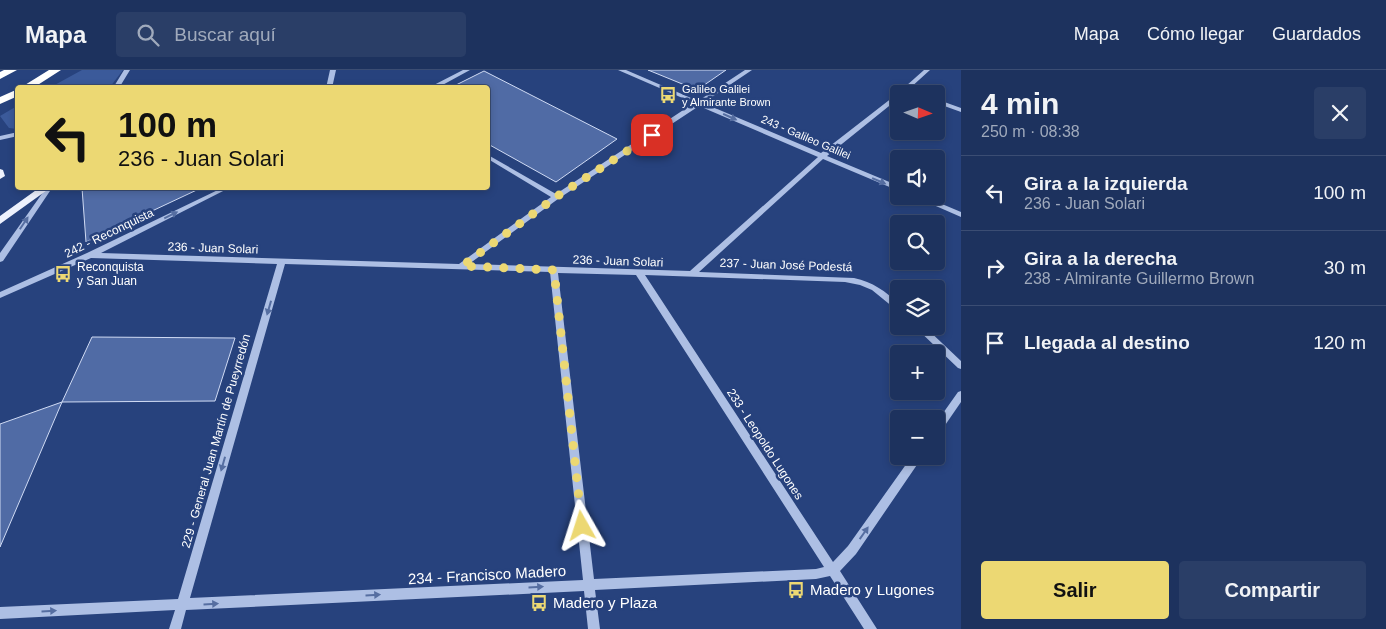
<!DOCTYPE html>
<html lang="es">
<meta charset="utf-8">
<style>
:root{--surface:#1d325e;--page:#2a3e67;--text:#f1f3f6;--muted:#a0aabc;--line:#3b4d73;--accent:#ecd873}
body{margin:0;font-family:Arial,sans-serif;background:var(--page);color:var(--text);height:100vh;display:flex;flex-direction:column;font-size:19px;white-space:nowrap}
*{box-sizing:border-box;margin:0}
p{font-size:16px;color:var(--muted)}
.icon{flex:none;width:28px;height:28px;fill:none;stroke:currentColor;stroke-width:2;stroke-linecap:round;stroke-linejoin:round}
.map{position:relative;flex:1;overflow:hidden}
.panel{display:flex;flex-direction:column;background:var(--surface);width:425px}
.panel>*{flex:none}
.banner{position:absolute;left:15px;top:15px;width:475px;height:105px;border-radius:5px;box-shadow:0 2px 8px #0003,0 0 0 1px var(--line);background:#ecd873;color:#111;overflow:hidden}
.needle{width:32px;rotate:92deg}
.fabs{position:absolute;left:890px;top:15px;display:grid;gap:10px}
.fabs a{display:grid;place-items:center;width:55px;height:55px;border-radius:5px;background:var(--surface);box-shadow:0 2px 8px #0003,0 0 0 1px var(--line);font-size:25px}
.pin{position:absolute;display:grid;place-items:center;width:42px;height:42px;color:#fff;margin:-21px;border-radius:10px;box-shadow:0 2px 8px #0006}
.me{position:absolute;width:55px;margin:-28px;rotate:354deg;stroke-linejoin:round;filter:drop-shadow(0 0 4px #0008)}
.turn{display:flex;align-items:center;gap:18px;height:105px;padding:0 20px;font-size:22px}
.turn .icon{width:65px;height:65px;stroke-width:2.5}
.turn b{display:block;font-size:35px;line-height:42px}
.round{display:grid;place-items:center;flex:none;width:52px;height:52px;border-radius:5px;background:var(--page)}
.overview{display:flex;align-items:center;justify-content:space-between;height:85px;padding:0 20px}
h1{font-size:30px;font-weight:700;line-height:38px}
.cta{display:flex;gap:10px;margin-top:auto;padding:10px 20px}
.cta a{flex:1;height:58px;border-radius:5px;background:var(--accent);color:#111;font-size:20px;font-weight:700;line-height:58px;text-align:center}
.cta a+a{background:var(--page);color:var(--text)}
ul{padding:0;list-style:none}
li{display:flex;align-items:center;gap:15px;height:75px;padding:0 20px;border-top:1px solid var(--line)}
li div{flex:1}
li b{display:block;font-size:19px}
li em{font-style:normal}
header{display:flex;align-items:center;gap:30px;box-sizing:border-box;height:70px;padding:0 25px;background:var(--surface);border-bottom:1px solid var(--line)}
header strong{font-size:24px}
nav{display:flex;gap:28px;margin-inline-start:auto;font-size:18px}
.search{width:350px;height:45px;background:var(--page);display:flex;align-items:center;gap:12px;box-sizing:border-box;padding:0 18px;border-radius:5px;color:var(--muted);font-size:19px}
main{display:flex;flex:1;min-height:0}
.map>svg:first-child{display:block}
</style>
<header>
<strong>Mapa</strong>
<div class="search"><svg class="icon" aria-label="search" viewBox="0 0 24 24"><circle cx="10" cy="10" r="6"/><path d="M15 15l6 6"/></svg>Buscar aquí</div>
<nav><a>Mapa</a><a>Cómo llegar</a><a>Guardados</a></nav>
</header>
<main>
<div class="map">
<svg width="961" height="559" viewBox="0 0 961 559">
<rect width="100%" height="100%" fill="#27427d"/>
<path fill="#3b5a9a" d="M 82,0 L 123,0 L 110,17 L 51,17 Z
M 17,36 L 17,59 L 9,58 L 0,46 Z"/>
<path fill="#506ba5" stroke="#d0dbf4" d="M 648,0 L 726,0 L 697,20 Z
M 484,1 L 617,69 L 556,112 L 488,74 L 488,18 L 450,18 Z
M 82,118 L 201,118 L 86,172 Z
M 92,267 L 235,268 L 215,331 L 62,332 Z
M 62,332 L 0,477 L 0,354 Z"/>
<g fill="none" stroke-linecap="round" stroke-linejoin="round">
<path fill="#adbfe4" fill-rule="evenodd" d="M 124,0 L 130,0 L 119,18 L 113,18 Z
M 330,0 L 336,0 L 332,18 L 326,18 Z
M 463,0 L 470,0 L 437,18 L 428,18 Z
M 618,0 L 626,0 L 698,31 L 745,0 L 752,0 L 703,33 L 821,83 L 897,24 L 924,0 L 930,0 L 909,19 L 919,24 L 906,22 L 904,24 L 899,24 L 899,28 L 827,86 L 899,116 L 899,121 L 823,89 L 699,202 L 854,208 C 873,212 885,221 899,234 L 899,242 L 872,220 L 860,215 L 845,212 L 645,205 L 833,492 L 848,476 L 912,386 L 923,386 L 856,484 L 840,501 L 877,559 L 864,559 L 830,506 L 816,509 L 595,520 L 600,559 L 588,559 L 584,521 L 186,540 L 181,559 L 169,559 L 175,540 L 0,549 L 0,537 L 178,529 L 277,194 L 91,188 L 0,228 L 0,222 L 87,183 L 222,118 L 229,118 L 101,183 L 459,194 L 551,127 L 488,89 L 488,85 L 556,124 L 694,33 ZM 699,36 L 818,87 L 690,201 L 469,194 L 558,129 ZM 285,194 L 550,202 L 583,510 L 190,528 ZM 558,203 L 636,205 L 824,497 L 816,499 L 594,509 Z
M 936,29 L 961,38 L 961,42 L 936,33 Z
M 18,62 L 18,66 L 0,70 L 0,66 Z
M 46,118 L 52,118 L 3,191 L 0,192 L 0,183 Z
M 913,126 L 923,126 L 961,142 L 961,147 Z
M 914,256 L 924,256 L 961,291 L 961,299 L 958,298 Z
M 961,321 L 961,332 L 939,364 L 936,365 L 936,353 L 958,322 Z"/>
<path fill="#edf1fd" fill-rule="evenodd" d="M 0,99 L 3,100 L 5,106 L 0,109 Z
M 39,118 L 50,118 L 0,154 L 0,146 Z"/>
<path fill="#fff" fill-rule="evenodd" d="M 4,0 L 17,0 L 0,9 L 0,2 Z
M 49,0 L 61,0 L 33,18 L 20,18 Z
M 18,19 L 18,26 L 0,34 L 0,27 Z"/>
</g>
<defs><path id="oneway-solid" d="M-6-.8H1V-3.2L6.5 0L1 3.2V.8H-6Z" transform="scale(1.25)"/></defs>
<g fill="#566ea1">
<use href="#oneway-solid" transform="translate(730 47) rotate(24)"/>
<use href="#oneway-solid" transform="translate(879 111) rotate(23)"/>
<use href="#oneway-solid" transform="translate(171 145) rotate(-26)"/>
<use href="#oneway-solid" transform="translate(24 153) rotate(-56)"/>
<use href="#oneway-solid" transform="translate(269 238) rotate(106)"/>
<use href="#oneway-solid" transform="translate(223 394) rotate(106)"/>
<use href="#oneway-solid" transform="translate(864 463) rotate(-55)"/>
<use href="#oneway-solid" transform="translate(536 517) rotate(-3)"/>
<use href="#oneway-solid" transform="translate(373 525) rotate(-3)"/>
<use href="#oneway-solid" transform="translate(211 534) rotate(-3)"/>
<use href="#oneway-solid" transform="translate(49 541) rotate(-3)"/>
</g>
<g fill="none" stroke-linecap="round" stroke-linejoin="round">
<path stroke="#ecd873" stroke-width="9" stroke-dasharray="0 16.2" d="M 582,456 L 554,200 L 462,196 L 556,127 L 652,65"/>
</g>
<defs>
<g id="bus-bare" transform="scale(1.35)"><path d="M-5-6H5V4H4V6H2V4H-2V6H-4V4H-5ZM-3.5-4V0h7V-4ZM-3.5 1.2v1.5H-2V1.2ZM2 1.2v1.5H3.5V1.2Z" fill="#ecd873" stroke="#27427d" stroke-width="2.5" paint-order="stroke"/></g>
</defs>
<g fill-rule="evenodd">
<use href="#bus-bare" x="668" y="25"/>
<use href="#bus-bare" x="63" y="204"/>
<use href="#bus-bare" x="796" y="520"/>
<use href="#bus-bare" x="539" y="533"/>
</g>
<g text-anchor="middle" stroke-width="5" stroke-linejoin="round" paint-order="stroke">
<g font-size="11" fill="#fff" stroke="#27427d" text-anchor="start">
<text x="682" y="23">Galileo Galilei<tspan x="682" dy="13">y Almirante Brown</tspan></text>
</g>
<g font-size="11" fill="#fff" stroke="#27427d">
<text transform="translate(806 67) rotate(23)" y="4">243 - Galileo Galilei</text>
</g>
<g font-size="12" fill="#fff" stroke="#27427d">
<text transform="translate(109 163) rotate(-26)" y="4">242 - Reconquista</text>
<text transform="translate(213 178) rotate(2)" y="4">236 - Juan Solari</text>
<text transform="translate(618 191) rotate(2)" y="4">236 - Juan Solari</text>
<text transform="translate(786 195) rotate(2)" y="4">237 - Juan José Podestá</text>
<text transform="translate(216 371) rotate(-74)" y="4">229 - General Juan Martín de Pueyrredón</text>
<text transform="translate(765 374) rotate(57)" y="4">233 - Leopoldo Lugones</text>
</g>
<g font-size="12" fill="#fff" stroke="#27427d" text-anchor="start">
<text x="77" y="201">Reconquista<tspan x="77" dy="14">y San Juan</tspan></text>
</g>
<g font-size="15" fill="#fff" stroke="#27427d">
<text transform="translate(487 505) rotate(-3)" y="5">234 - Francisco Madero</text>
</g>
<g font-size="15" fill="#fff" stroke="#27427d" text-anchor="start">
<text x="810" y="525">Madero y Lugones</text>
<text x="553" y="538">Madero y Plaza</text>
</g>
</g>
</svg>
<div class="fabs">
<a><svg class="needle" viewBox="-14 -14 28 28"><path d="M0-13l5 13h-10z" fill="#e53935"/><path d="M0 13l5-13h-10z" fill="#a0aabc"/></svg></a>
<a><svg class="icon" aria-label="sound" viewBox="0 0 24 24"><path d="M4 9h4l5-4v14l-5-4H4zM17 9q2 3 0 6"/></svg></a>
<a><svg class="icon" aria-label="search" viewBox="0 0 24 24"><circle cx="10" cy="10" r="6"/><path d="M15 15l6 6"/></svg></a>
<a><svg class="icon" aria-label="layers" viewBox="0 0 24 24"><path d="M12 4l9 5-9 5-9-5zM3 14l9 5 9-5"/></svg></a>
<a>+</a>
<a>−</a>
</div>
<div class="pin" style="left:652px;top:65px;background:#d93025"><svg class="icon" aria-label="arrive" viewBox="0 0 24 24"><path d="M6 21V4h12l-3 4 3 4H6"/></svg></div>
<svg class="me" style="left:582px;top:456px" viewBox="-20 -20 40 40"><path d="M0-17L14 15 0 8-14 15z" fill="#ecd873" stroke="#fff" stroke-width="4"/></svg>
<div class="banner">
<div class="turn"><svg class="icon" aria-label="left" viewBox="0 0 24 24"><path d="M17 20v-9H6M10 6l-5 5 5 5"/></svg><div><b>100 m</b>236 - Juan Solari</div></div>
</div>
</div>
<section class="panel">
<div class="overview"><div><h1>4 min</h1><p>250 m · 08:38</p></div><a class="round"><svg class="icon" aria-label="close" viewBox="0 0 24 24"><path d="M6 6l12 12M18 6L6 18"/></svg></a></div>
<ul>
<li><svg class="icon" aria-label="left" viewBox="0 0 24 24"><path d="M17 20v-9H6M10 6l-5 5 5 5"/></svg><div><b>Gira a la izquierda</b><p>236 - Juan Solari</p></div><em>100 m</em></li>
<li><svg class="icon" aria-label="right" viewBox="0 0 24 24"><path d="M7 20v-9h11M14 6l5 5-5 5"/></svg><div><b>Gira a la derecha</b><p>238 - Almirante Guillermo Brown</p></div><em>30 m</em></li>
<li><svg class="icon" aria-label="arrive" viewBox="0 0 24 24"><path d="M6 21V4h12l-3 4 3 4H6"/></svg><div><b>Llegada al destino</b></div><em>120 m</em></li>
</ul>
<div class="cta"><a>Salir</a><a>Compartir</a></div>
</section>
</main>
